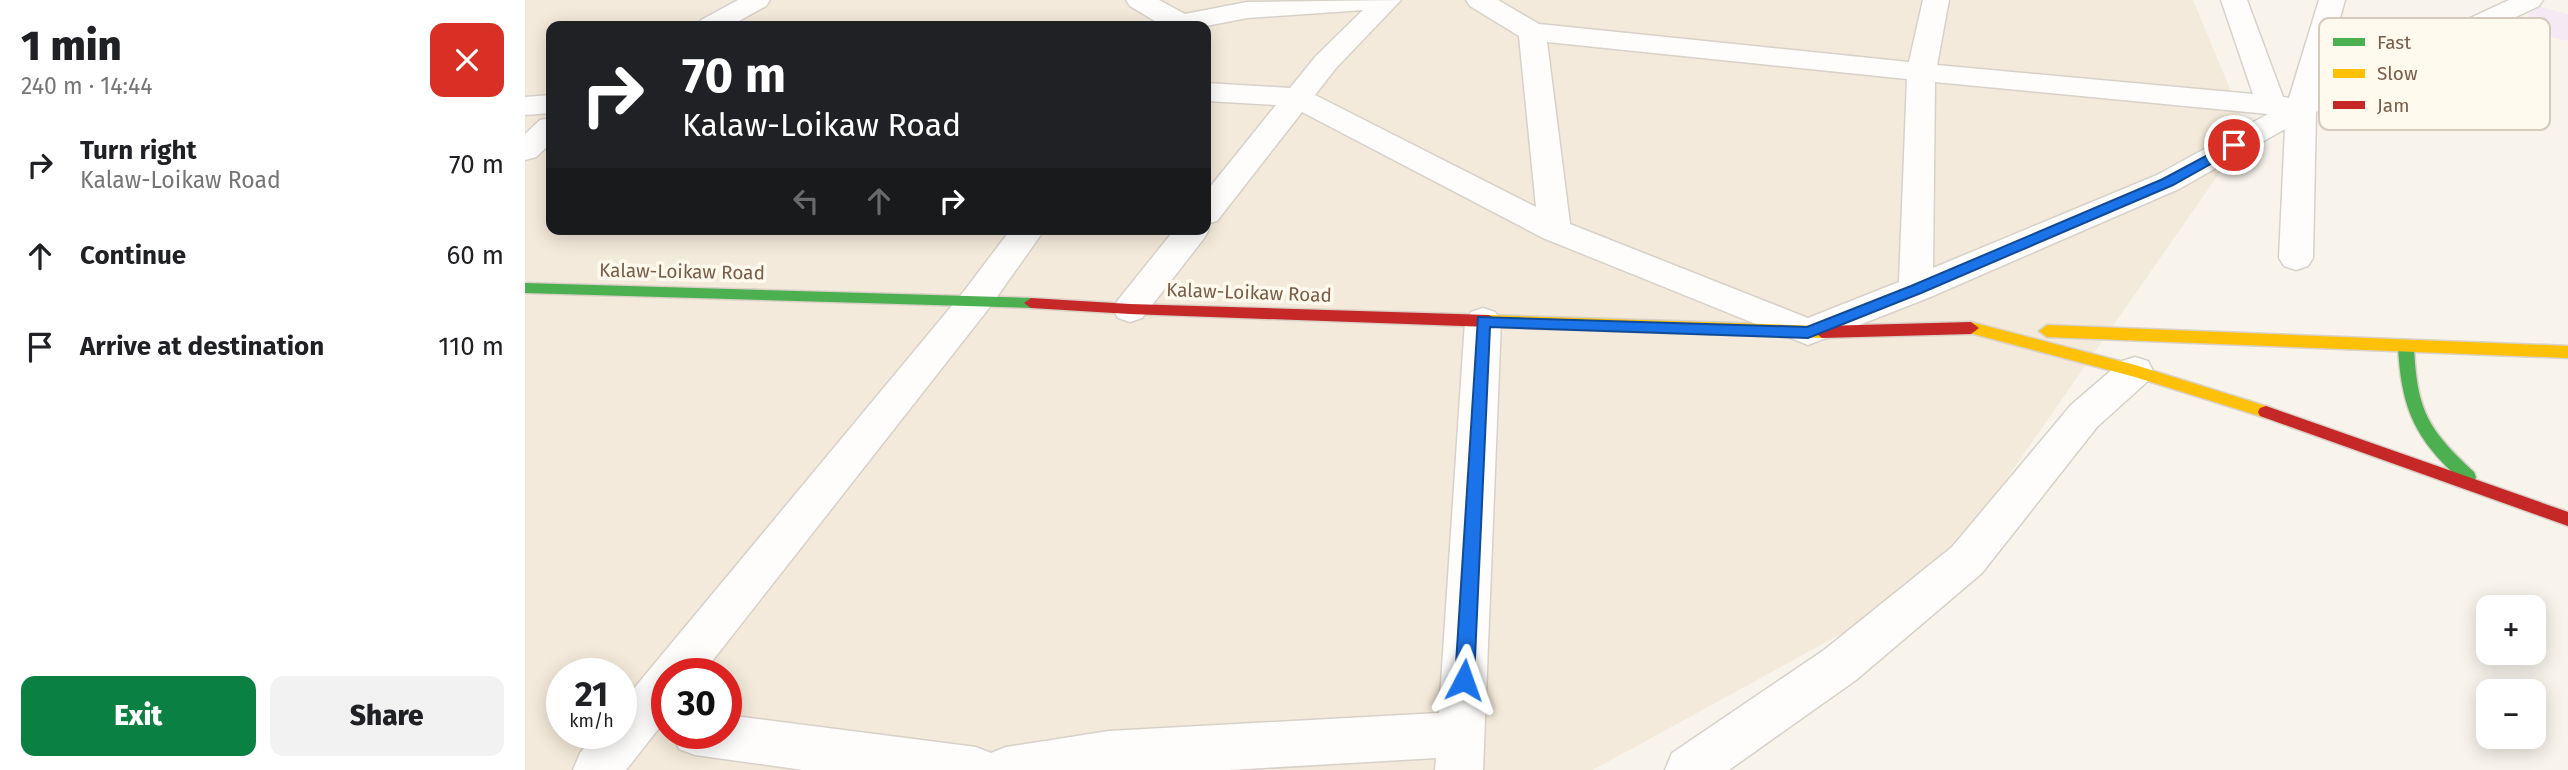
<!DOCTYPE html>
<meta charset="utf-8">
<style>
:root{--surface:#fff;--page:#f2f2f2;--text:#202124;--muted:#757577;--accent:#0b8043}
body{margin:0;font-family:"Fira Sans",sans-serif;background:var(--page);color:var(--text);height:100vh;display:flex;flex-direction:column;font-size:26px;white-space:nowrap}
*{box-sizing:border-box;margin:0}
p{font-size:23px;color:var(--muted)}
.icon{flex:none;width:38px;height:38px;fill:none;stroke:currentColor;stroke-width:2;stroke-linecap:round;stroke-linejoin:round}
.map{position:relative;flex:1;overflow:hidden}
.drawer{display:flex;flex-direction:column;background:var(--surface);width:525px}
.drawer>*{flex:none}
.banner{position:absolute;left:21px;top:21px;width:665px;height:214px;border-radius:14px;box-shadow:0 4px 18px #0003;background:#202124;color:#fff;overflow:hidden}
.tools{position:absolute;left:1951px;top:595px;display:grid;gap:14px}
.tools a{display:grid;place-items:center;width:70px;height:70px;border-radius:14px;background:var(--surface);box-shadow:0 4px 18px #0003;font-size:35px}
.speed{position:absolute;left:21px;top:658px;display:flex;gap:14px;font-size:35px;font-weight:700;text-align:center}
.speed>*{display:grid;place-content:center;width:91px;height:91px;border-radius:50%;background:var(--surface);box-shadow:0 4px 18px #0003;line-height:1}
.speed small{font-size:18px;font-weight:400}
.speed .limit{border:10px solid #d22;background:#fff;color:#111}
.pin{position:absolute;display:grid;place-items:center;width:60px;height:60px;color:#fff;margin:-30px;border:4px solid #fff;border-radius:50%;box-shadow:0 2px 7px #0007}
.me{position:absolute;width:77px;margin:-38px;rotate:4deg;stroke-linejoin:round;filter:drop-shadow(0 0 5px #0008)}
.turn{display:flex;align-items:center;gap:24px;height:147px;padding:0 21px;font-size:32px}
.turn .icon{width:91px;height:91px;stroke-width:2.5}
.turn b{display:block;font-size:49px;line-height:60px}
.lanes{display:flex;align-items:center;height:66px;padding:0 21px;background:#0003;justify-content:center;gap:35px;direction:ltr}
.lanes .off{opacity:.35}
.round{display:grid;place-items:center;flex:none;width:74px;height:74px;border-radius:14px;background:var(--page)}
.summary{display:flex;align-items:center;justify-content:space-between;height:119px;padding:0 21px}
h1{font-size:42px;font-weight:800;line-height:52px}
.action{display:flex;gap:14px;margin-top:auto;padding:14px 21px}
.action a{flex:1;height:80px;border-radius:14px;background:var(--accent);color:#fff;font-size:28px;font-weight:800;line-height:80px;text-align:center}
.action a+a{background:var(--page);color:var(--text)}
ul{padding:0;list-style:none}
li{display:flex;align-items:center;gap:21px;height:91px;padding:0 21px}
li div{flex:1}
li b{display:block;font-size:26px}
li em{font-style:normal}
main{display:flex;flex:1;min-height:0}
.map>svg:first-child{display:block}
</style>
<main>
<section class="drawer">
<div class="summary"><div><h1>1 min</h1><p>240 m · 14:44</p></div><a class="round" style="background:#d93025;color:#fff"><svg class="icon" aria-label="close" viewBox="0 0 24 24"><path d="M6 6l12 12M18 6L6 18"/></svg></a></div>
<ul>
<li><svg class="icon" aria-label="right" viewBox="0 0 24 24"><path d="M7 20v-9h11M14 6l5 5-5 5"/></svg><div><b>Turn right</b><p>Kalaw-Loikaw Road</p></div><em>70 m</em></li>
<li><svg class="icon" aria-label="ahead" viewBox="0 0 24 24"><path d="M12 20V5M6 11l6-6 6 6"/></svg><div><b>Continue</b></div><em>60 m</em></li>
<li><svg class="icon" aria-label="arrive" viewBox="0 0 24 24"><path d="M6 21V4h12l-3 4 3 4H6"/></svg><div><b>Arrive at destination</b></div><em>110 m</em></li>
</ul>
<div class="action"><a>Exit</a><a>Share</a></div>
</section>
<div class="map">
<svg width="2043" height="770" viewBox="0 0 2043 770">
<rect width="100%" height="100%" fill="#f8f4ec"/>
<path fill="#f4eadb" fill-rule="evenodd" d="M 0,0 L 1668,0 L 1723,132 L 1409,583 L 1068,770 L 0,770 ZM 26,26 L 681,26 L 681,229 L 26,229 ZM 37,674 L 96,674 L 96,733 L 37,733 ZM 142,674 L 201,674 L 201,733 L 142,733 Z"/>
<path fill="#f5eaf4" d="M 2004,4 L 2043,14 L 2043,41 L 2004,32 Z"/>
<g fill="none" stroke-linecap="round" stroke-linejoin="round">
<g stroke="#d7d1c9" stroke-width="3">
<path id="street" d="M 213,0 L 245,0 L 241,6 L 205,26 L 172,26 L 176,20 Z
M 601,0 L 634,0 L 660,14 L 722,2 L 876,0 L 811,68 L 790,95 L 1011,207 L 994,36 L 945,6 L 941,0 L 973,0 L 1014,24 L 1384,62 L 1398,0 L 1424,0 L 1412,65 L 1728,94 L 1696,0 L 1722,0 L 1758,97 L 1764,98 L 1794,0 L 1820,0 L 1796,87 L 1984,0 L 2018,0 L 2014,6 L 1791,112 L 1788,258 L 1783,266 L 1771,270 L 1759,266 L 1754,258 L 1760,129 L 1654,189 L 1403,298 L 1283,345 L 1018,238 L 777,112 L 692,221 L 681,224 L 684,229 L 680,237 L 617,318 L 605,322 L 593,318 L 588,309 L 593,300 L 650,229 L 681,229 L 681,192 L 751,105 L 681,101 L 681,83 L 765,88 L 791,56 L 838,10 L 722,18 L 681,26 L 638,26 L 605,6 ZM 1022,42 L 1382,79 L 1374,282 L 1283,318 L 1045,224 ZM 1410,82 L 1743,114 L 1632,175 L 1408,268 Z
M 26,95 L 26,113 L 0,115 L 0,97 Z
M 26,118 L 26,143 L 11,157 L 0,160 L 0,134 L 15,120 Z
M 486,229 L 520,229 L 464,308 L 177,674 L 142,674 L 142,718 L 101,770 L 48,770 L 55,753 L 72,733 L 96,733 L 96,704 L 440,290 Z
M 958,308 L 970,312 L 976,321 L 958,770 L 910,770 L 911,758 L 704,770 L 278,770 L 170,755 L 154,749 L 147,733 L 201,733 L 201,715 L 451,747 L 466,753 L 481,747 L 584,731 L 914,713 L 940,321 L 946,312 Z
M 1610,357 L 1623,361 L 1628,371 L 1623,381 L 1572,427 L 1457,573 L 1331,680 L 1204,770 L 1140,770 L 1147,753 L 1299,650 L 1427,547 L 1546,405 L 1597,361 Z"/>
</g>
<g stroke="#dad1c9" stroke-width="3">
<path id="fast" d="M 0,283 L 506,298 L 513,303 L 506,308 L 0,293 Z
M 1881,341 L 1889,347 C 1892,411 1903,429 1949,472 L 1951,477 L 1949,482 C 1938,486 1933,478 1926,471 C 1886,433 1876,401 1873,347 Z"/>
</g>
<g stroke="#dad1c9" stroke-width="3">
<path id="slow" d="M 964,315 L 1297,326 L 1305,332 L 1297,338 L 964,327 L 956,321 Z
M 1446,322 L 1610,365 L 1747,408 L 1749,412 L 1747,416 L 1741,418 L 1610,377 L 1441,332 L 1438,328 L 1441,324 Z
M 1522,325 L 2043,346 L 2043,358 L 1522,337 L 1514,331 Z"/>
</g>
<g stroke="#dad1c9" stroke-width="3">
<path id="jam" d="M 506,298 L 605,304 L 964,315 L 972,321 L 964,327 L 605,314 L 506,308 L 499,303 Z
M 1446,322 L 1454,328 L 1446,334 L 1297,338 L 1289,332 L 1297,326 Z
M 1741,406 L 2043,512 L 2043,526 L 1735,416 L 1733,412 L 1735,408 Z"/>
</g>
<use href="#street" fill="#fefdfc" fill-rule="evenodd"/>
<use href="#fast" fill="#4caf50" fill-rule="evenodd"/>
<use href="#slow" fill="#ffc107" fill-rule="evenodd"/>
<use href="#jam" fill="#c62828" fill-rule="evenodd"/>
</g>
<path fill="#1a73e8" stroke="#114b97" stroke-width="2" d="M 1709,141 L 1716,145 L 1714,148 L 1648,185 L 1396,293 L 1283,338 L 965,327 L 949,680 L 946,686 L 939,689 L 933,686 L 930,680 L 953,317 L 1282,327 L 1386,286 L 1638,179 Z"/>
<g text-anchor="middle" stroke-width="7" stroke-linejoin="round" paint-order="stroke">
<g font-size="19" fill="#795d48" stroke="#fff9ee">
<text transform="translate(157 271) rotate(1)" y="7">Kalaw-Loikaw Road</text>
<text transform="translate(724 292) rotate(2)" y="7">Kalaw-Loikaw Road</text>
</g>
</g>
<rect x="1794" y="18" width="231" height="112" rx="10" fill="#fff9ee" stroke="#d7cabc" stroke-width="2"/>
<rect x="1808" y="38" width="32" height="8" fill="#4caf50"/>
<rect x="1808" y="69" width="32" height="9" fill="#ffc107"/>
<rect x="1808" y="101" width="32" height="8" fill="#c62828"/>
<g font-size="19" fill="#795d48">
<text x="1852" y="49">Fast</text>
<text x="1852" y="80">Slow</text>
<text x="1852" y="112">Jam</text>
</g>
</svg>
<div class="tools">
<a>+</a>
<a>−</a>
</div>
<div class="speed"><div>21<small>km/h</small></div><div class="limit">30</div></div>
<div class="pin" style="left:1709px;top:145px;background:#d93025"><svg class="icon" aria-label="arrive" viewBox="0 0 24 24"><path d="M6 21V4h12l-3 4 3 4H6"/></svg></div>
<svg class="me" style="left:939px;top:680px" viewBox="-20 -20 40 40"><path d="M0-17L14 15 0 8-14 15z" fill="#1a73e8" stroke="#fff" stroke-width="4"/></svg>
<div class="banner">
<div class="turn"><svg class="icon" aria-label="right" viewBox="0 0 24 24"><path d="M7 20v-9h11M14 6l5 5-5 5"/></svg><div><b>70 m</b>Kalaw-Loikaw Road</div></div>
<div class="lanes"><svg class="icon off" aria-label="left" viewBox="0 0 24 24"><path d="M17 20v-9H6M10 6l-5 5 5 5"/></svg><svg class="icon off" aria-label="ahead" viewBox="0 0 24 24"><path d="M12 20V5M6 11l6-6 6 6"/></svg><svg class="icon" aria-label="right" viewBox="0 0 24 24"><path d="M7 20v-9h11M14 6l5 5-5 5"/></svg></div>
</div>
</div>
</main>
